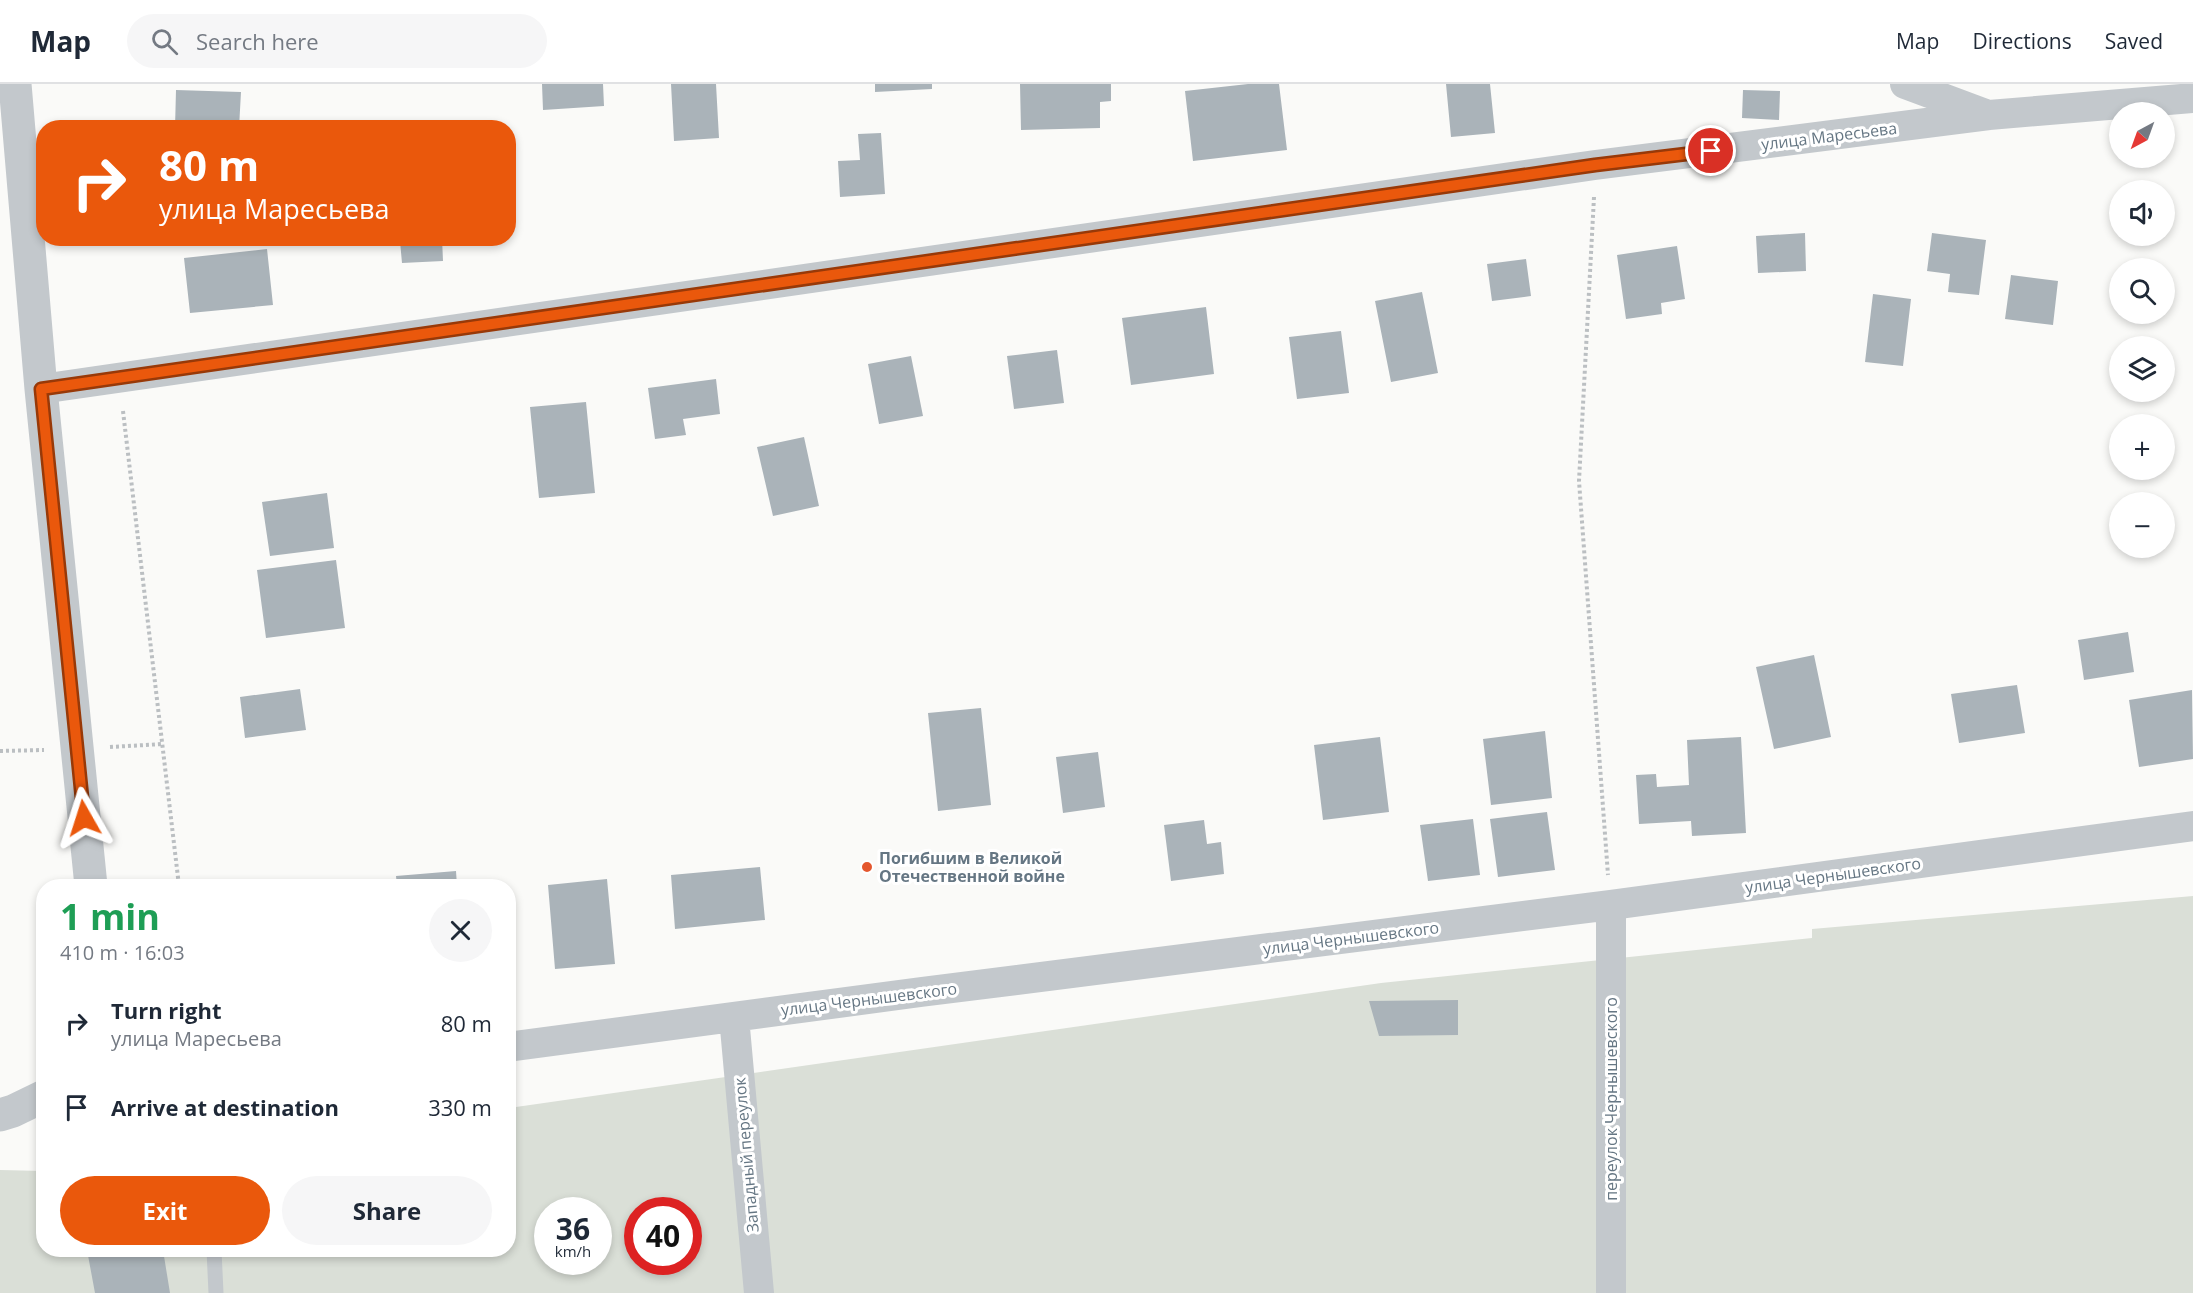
<!DOCTYPE html>
<meta charset="utf-8">
<style>
:root{--surface:#fff;--page:#f6f6f7;--text:#1f2937;--muted:#747a83;--line:#e0e1e3;--accent:#ea580c}
body{margin:0;font-family:"Open Sans",sans-serif;background:var(--page);color:var(--text);height:100vh;display:flex;flex-direction:column;font-size:22px;white-space:nowrap}
*{box-sizing:border-box;margin:0}
p{font-size:20px;color:var(--muted)}
.icon{flex:none;width:33px;height:33px;fill:none;stroke:currentColor;stroke-width:2;stroke-linecap:round;stroke-linejoin:round}
.map{position:relative;flex:1;overflow:hidden}
.side{position:absolute;left:36px;top:795px;width:480px;height:378px;display:flex;flex-direction:column;background:var(--surface);border-radius:24px;box-shadow:0 3px 9px #0003}
.side>*{flex:none}
.hud{position:absolute;left:36px;top:36px;width:480px;height:126px;border-radius:24px;box-shadow:0 3px 9px #0003;background:#ea580c;color:#fff;overflow:hidden}
.needle{width:39px;rotate:221deg}
.controls{position:absolute;left:2109px;top:18px;display:grid;gap:12px}
.controls a{display:grid;place-items:center;width:66px;height:66px;border-radius:50%;background:var(--surface);box-shadow:0 3px 9px #0003;font-size:30px}
.speed{position:absolute;left:534px;top:1113px;display:flex;gap:12px;font-size:30px;font-weight:700;text-align:center}
.speed>*{display:grid;place-content:center;width:78px;height:78px;border-radius:50%;background:var(--surface);box-shadow:0 3px 9px #0003;line-height:1}
.speed small{font-size:15px;font-weight:400}
.speed .limit{border:9px solid #d22;background:#fff;color:#111}
.pin{position:absolute;display:grid;place-items:center;width:51px;height:51px;color:#fff;margin:-26px;border:3px solid #fff;border-radius:50%;box-shadow:0 2px 6px #0007}
.me{position:absolute;width:66px;margin:-33px;rotate:354deg;stroke-linejoin:round;filter:drop-shadow(0 0 4px #0008)}
.turn{display:flex;align-items:center;gap:21px;height:126px;padding:0 24px;font-size:27px}
.turn .icon{width:78px;height:78px;stroke-width:2.5}
.turn b{display:block;font-size:42px;line-height:51px}
.round{display:grid;place-items:center;flex:none;width:63px;height:63px;border-radius:32px;background:var(--page)}
.overview{display:flex;align-items:center;justify-content:space-between;height:102px;padding:0 24px}
h1{font-size:36px;font-weight:700;line-height:45px;color:#1e9e55}
.action{display:flex;gap:12px;margin-top:auto;padding:12px 24px}
.action a{flex:1;height:69px;border-radius:36px;background:var(--accent);color:#fff;font-size:24px;font-weight:700;line-height:69px;text-align:center}
.action a+a{background:var(--page);color:var(--text)}
ul{padding:0;list-style:none}
li{display:flex;align-items:center;gap:18px;height:84px;padding:0 24px}
li div{flex:1}
li b{display:block;font-size:22px}
li em{font-style:normal}
header{display:flex;align-items:center;gap:36px;box-sizing:border-box;height:84px;padding:0 30px;background:var(--surface);border-bottom:2px solid var(--line)}
header strong{font-size:28px}
nav{display:flex;gap:33px;margin-inline-start:auto;font-size:21px}
.search{width:420px;height:54px;background:var(--page);display:flex;align-items:center;gap:15px;box-sizing:border-box;padding:0 21px;border-radius:33px;color:var(--muted);font-size:22px}
.map>svg:first-child{display:block}
</style>
<header>
<strong>Map</strong>
<div class="search"><svg class="icon" aria-label="search" viewBox="0 0 24 24"><circle cx="10" cy="10" r="6"/><path d="M15 15l6 6"/></svg>Search here</div>
<nav><a>Map</a><a>Directions</a><a>Saved</a></nav>
</header>
<div class="map">
<svg width="2193" height="1209" viewBox="0 0 2193 1209">
<rect width="100%" height="100%" fill="#fafaf8"/>
<path fill="#dadfd7" fill-rule="evenodd" d="M 2193,812 L 2193,1209 L 0,1209 L 0,1086 L 43,1087 L 44,1166 L 508,1166 L 509,1024 L 1381,899 L 1812,854 L 1812,845 ZM 548,1126 L 598,1126 L 598,1178 L 548,1178 ZM 638,1126 L 688,1126 L 688,1178 L 638,1178 Z"/>
<path fill="#aab3b9" d="M 542,0 L 603,0 L 604,22 L 543,26 Z
M 671,0 L 716,0 L 719,54 L 674,57 Z
M 875,0 L 932,0 L 932,5 L 875,8 Z
M 1020,0 L 1111,0 L 1111,17 L 1100,18 L 1100,44 L 1021,46 Z
M 1248,0 L 1279,0 L 1287,66 L 1193,77 L 1185,7 Z
M 1446,0 L 1490,0 L 1495,49 L 1451,53 Z
M 176,6 L 241,8 L 239,44 L 175,44 Z
M 1743,6 L 1780,7 L 1779,36 L 1742,34 Z
M 881,49 L 885,110 L 840,113 L 838,77 L 860,76 L 858,50 Z
M 1805,149 L 1806,187 L 1758,189 L 1756,152 Z
M 1932,149 L 1986,156 L 1979,211 L 1948,208 L 1950,190 L 1927,187 Z
M 381,154 L 442,154 L 443,177 L 402,179 L 400,157 L 382,158 Z
M 1677,162 L 1685,215 L 1661,219 L 1662,230 L 1626,235 L 1617,171 Z
M 267,165 L 273,221 L 190,229 L 184,174 Z
M 1526,175 L 1531,212 L 1492,217 L 1487,180 Z
M 2011,191 L 2058,197 L 2053,241 L 2005,235 Z
M 1422,208 L 1438,289 L 1391,298 L 1375,217 Z
M 1873,210 L 1911,215 L 1903,282 L 1865,278 Z
M 1206,223 L 1214,290 L 1131,301 L 1122,234 Z
M 1341,247 L 1349,309 L 1297,315 L 1289,253 Z
M 1057,266 L 1064,319 L 1014,325 L 1007,272 Z
M 911,272 L 923,332 L 879,340 L 868,280 Z
M 716,295 L 720,330 L 683,335 L 686,351 L 655,355 L 648,304 Z
M 586,318 L 595,409 L 539,414 L 530,323 Z
M 804,353 L 819,422 L 773,432 L 757,363 Z
M 327,409 L 334,464 L 270,472 L 262,418 Z
M 336,476 L 345,544 L 266,554 L 257,486 Z
M 2128,548 L 2134,588 L 2084,596 L 2078,556 Z
M 1814,571 L 1831,653 L 1774,665 L 1756,583 Z
M 2017,601 L 2025,649 L 1959,659 L 1951,610 Z
M 300,605 L 306,646 L 245,654 L 240,613 Z
M 2192,606 L 2193,675 L 2139,683 L 2129,616 Z
M 981,624 L 991,721 L 938,727 L 928,629 Z
M 1545,647 L 1552,714 L 1491,721 L 1483,655 Z
M 1380,653 L 1389,728 L 1323,736 L 1314,661 Z
M 1741,653 L 1746,749 L 1692,752 L 1691,737 L 1639,740 L 1636,691 L 1656,690 L 1657,703 L 1689,701 L 1687,656 Z
M 1098,668 L 1105,723 L 1063,729 L 1056,673 Z
M 1547,728 L 1555,786 L 1498,793 L 1490,735 Z
M 1473,735 L 1480,791 L 1428,797 L 1420,741 Z
M 1204,736 L 1207,760 L 1221,758 L 1224,790 L 1171,797 L 1164,741 Z
M 760,783 L 765,836 L 675,845 L 671,791 Z
M 456,787 L 457,802 L 397,802 L 396,792 Z
M 607,795 L 615,880 L 555,885 L 548,801 Z
M 1458,916 L 1458,951 L 1379,952 L 1369,917 Z
M 87,1166 L 163,1166 L 170,1209 L 95,1209 Z"/>
<g fill="none" stroke-linecap="round" stroke-linejoin="round">
<path stroke="#bbbfc2" stroke-width="4" stroke-dasharray="3 3" stroke-linecap="butt" d="M 1594,113 L 1579,397 L 1608,791
M 123,327 L 179,802
M 110,663 L 163,660
M 0,667 L 44,666"/>
<path stroke="#c3c8cc" stroke-width="15" d="M 214,1166 L 216,1209"/>
<path stroke="#c3c8cc" stroke-width="30" d="M 1905,0 L 1983,29
M 41,305 L 1595,81 L 1989,31 L 2193,14
M 1611,821 L 1611,1209
M 734,933 L 759,1209
M 508,963 L 921,908 L 1611,821 L 2193,742"/>
<path stroke="#c3c8cc" stroke-width="33" d="M 15,0 L 41,305 L 91,802
M 0,1031 L 13,1027 L 44,1012"/>
</g>
<g fill="none" stroke-linecap="round" stroke-linejoin="round">
<g stroke="#983908" stroke-width="15">
<path id="route" d="M 84,734 L 41,305 L 1595,81 L 1711,67"/>
</g>
<use href="#route" stroke="#ea580c" stroke-width="10"/>
</g>
<circle fill="#e4572e" stroke="#fff" stroke-width="2" cx="867" cy="783" r="6"/>
<g text-anchor="middle" stroke-width="6" stroke-linejoin="round" paint-order="stroke">
<g font-size="16" fill="#657683" stroke="#fff">
<text transform="translate(1829 52) rotate(-7)" y="6">улица Маресьева</text>
<text transform="translate(1833 791) rotate(-8)" y="6">улица Чернышевского</text>
<text transform="translate(1351 854) rotate(-7)" y="6">улица Чернышевского</text>
<text transform="translate(869 915) rotate(-7)" y="6">улица Чернышевского</text>
<text transform="translate(1611 1015) rotate(-90)" y="6">переулок Чернышевского</text>
<text transform="translate(746 1071) rotate(-95)" y="6">Западный переулок</text>
</g>
<g font-size="16" font-weight="bold" fill="#657683" stroke="#fff" text-anchor="start">
<text x="879" y="780">Погибшим в Великой<tspan x="879" dy="18">Отечественной войне</tspan></text>
</g>
</g>
</svg>
<div class="controls">
<a><svg class="needle" viewBox="-14 -14 28 28"><path d="M0-13l5 13h-10z" fill="#e53935"/><path d="M0 13l5-13h-10z" fill="#747a83"/></svg></a>
<a><svg class="icon" aria-label="sound" viewBox="0 0 24 24"><path d="M4 9h4l5-4v14l-5-4H4zM17 9q2 3 0 6"/></svg></a>
<a><svg class="icon" aria-label="search" viewBox="0 0 24 24"><circle cx="10" cy="10" r="6"/><path d="M15 15l6 6"/></svg></a>
<a><svg class="icon" aria-label="layers" viewBox="0 0 24 24"><path d="M12 4l9 5-9 5-9-5zM3 14l9 5 9-5"/></svg></a>
<a>+</a>
<a>−</a>
</div>
<div class="speed"><div>36<small>km/h</small></div><div class="limit">40</div></div>
<div class="pin" style="left:1711px;top:67px;background:#d93025"><svg class="icon" aria-label="arrive" viewBox="0 0 24 24"><path d="M6 21V4h12l-3 4 3 4H6"/></svg></div>
<svg class="me" style="left:84px;top:734px" viewBox="-20 -20 40 40"><path d="M0-17L14 15 0 8-14 15z" fill="#ea580c" stroke="#fff" stroke-width="4"/></svg>
<div class="hud">
<div class="turn"><svg class="icon" aria-label="right" viewBox="0 0 24 24"><path d="M7 20v-9h11M14 6l5 5-5 5"/></svg><div><b>80 m</b>улица Маресьева</div></div>
</div>
<section class="side">
<div class="overview"><div><h1>1 min</h1><p>410 m · 16:03</p></div><a class="round"><svg class="icon" aria-label="close" viewBox="0 0 24 24"><path d="M6 6l12 12M18 6L6 18"/></svg></a></div>
<ul>
<li><svg class="icon" aria-label="right" viewBox="0 0 24 24"><path d="M7 20v-9h11M14 6l5 5-5 5"/></svg><div><b>Turn right</b><p>улица Маресьева</p></div><em>80 m</em></li>
<li><svg class="icon" aria-label="arrive" viewBox="0 0 24 24"><path d="M6 21V4h12l-3 4 3 4H6"/></svg><div><b>Arrive at destination</b></div><em>330 m</em></li>
</ul>
<div class="action"><a>Exit</a><a>Share</a></div>
</section>
</div>
